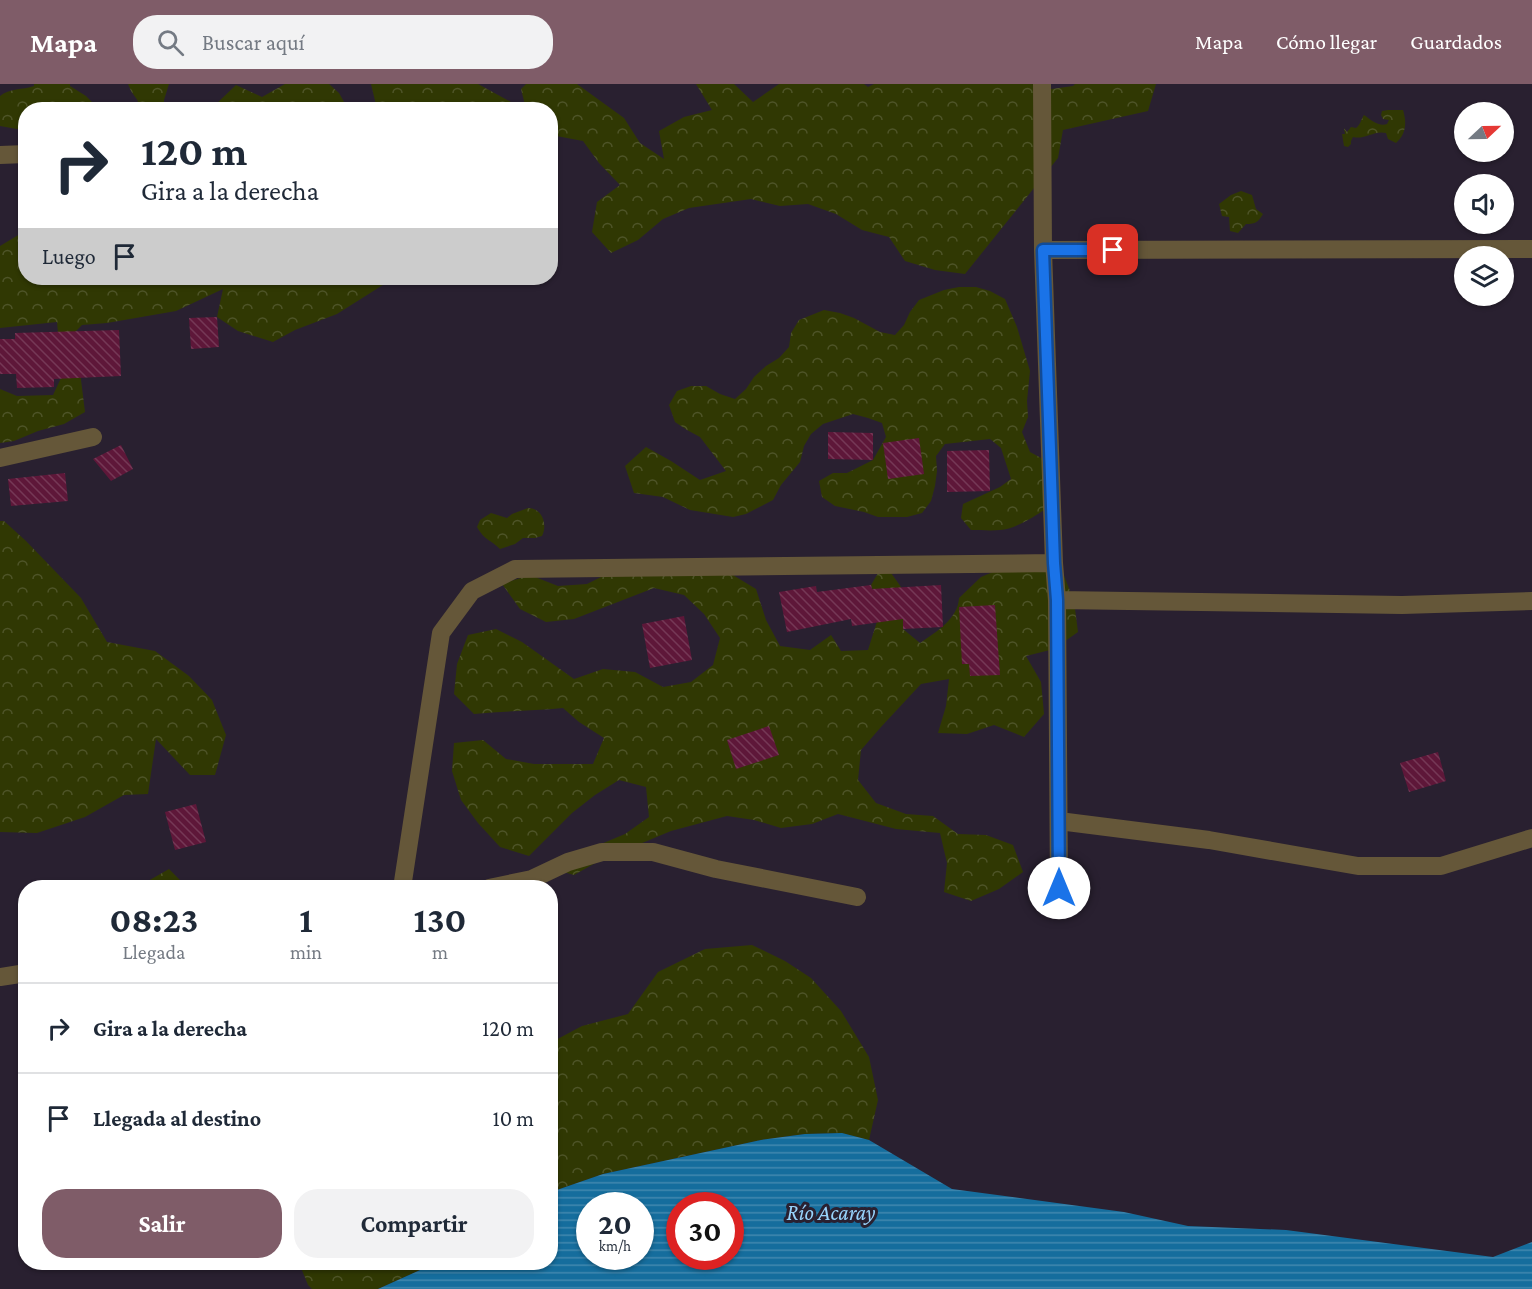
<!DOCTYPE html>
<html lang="es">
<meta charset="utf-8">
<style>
:root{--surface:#fff;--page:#f2f2f3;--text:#1f2937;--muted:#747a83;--line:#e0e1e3;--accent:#7f5c68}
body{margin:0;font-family:"Crimson Pro",serif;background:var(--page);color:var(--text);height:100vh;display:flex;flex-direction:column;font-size:22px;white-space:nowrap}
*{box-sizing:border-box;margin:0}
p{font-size:20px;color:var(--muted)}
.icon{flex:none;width:33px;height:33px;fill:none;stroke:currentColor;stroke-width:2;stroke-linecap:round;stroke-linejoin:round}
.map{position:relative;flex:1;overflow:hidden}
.sheet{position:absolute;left:18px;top:796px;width:540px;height:390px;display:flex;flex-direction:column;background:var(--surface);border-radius:24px;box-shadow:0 2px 4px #0004}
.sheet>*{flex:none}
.hud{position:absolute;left:18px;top:18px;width:540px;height:183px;border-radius:24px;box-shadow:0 2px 4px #0004;background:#fff;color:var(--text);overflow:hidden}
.needle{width:39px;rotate:68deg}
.controls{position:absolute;left:1454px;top:18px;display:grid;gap:12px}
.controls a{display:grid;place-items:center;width:60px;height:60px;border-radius:50%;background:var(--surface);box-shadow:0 2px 4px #0004;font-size:30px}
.speed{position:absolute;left:576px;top:1108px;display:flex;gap:12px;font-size:30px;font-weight:700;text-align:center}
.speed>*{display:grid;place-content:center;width:78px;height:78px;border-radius:50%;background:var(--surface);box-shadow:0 2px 4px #0004;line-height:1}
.speed small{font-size:15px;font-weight:400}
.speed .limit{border:9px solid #d22;background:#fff;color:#111}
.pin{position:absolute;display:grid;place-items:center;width:51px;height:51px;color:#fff;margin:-26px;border-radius:12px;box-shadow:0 3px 9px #0006}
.me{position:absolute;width:66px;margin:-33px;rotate:0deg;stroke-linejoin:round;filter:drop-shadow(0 0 4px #0008)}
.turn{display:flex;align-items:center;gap:21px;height:126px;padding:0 24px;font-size:27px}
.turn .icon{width:78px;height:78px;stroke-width:2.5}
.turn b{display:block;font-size:42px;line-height:51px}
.then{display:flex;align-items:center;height:57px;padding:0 24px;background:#0003;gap:12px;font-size:22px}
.eta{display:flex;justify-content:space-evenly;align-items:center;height:102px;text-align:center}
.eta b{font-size:36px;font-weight:700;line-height:42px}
.action{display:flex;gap:12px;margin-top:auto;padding:12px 24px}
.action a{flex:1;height:69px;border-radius:24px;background:var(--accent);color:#fff;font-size:24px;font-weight:700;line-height:69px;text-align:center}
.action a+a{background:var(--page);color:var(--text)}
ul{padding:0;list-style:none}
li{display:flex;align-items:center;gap:18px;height:90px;padding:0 24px;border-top:2px solid var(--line)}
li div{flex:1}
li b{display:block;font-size:22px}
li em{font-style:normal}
header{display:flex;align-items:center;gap:36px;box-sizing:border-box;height:84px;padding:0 30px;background:var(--accent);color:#fff}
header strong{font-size:28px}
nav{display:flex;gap:33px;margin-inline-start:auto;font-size:21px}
.search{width:420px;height:54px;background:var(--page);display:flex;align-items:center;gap:15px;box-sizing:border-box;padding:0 21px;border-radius:24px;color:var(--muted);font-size:22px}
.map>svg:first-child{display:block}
</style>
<header>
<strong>Mapa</strong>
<div class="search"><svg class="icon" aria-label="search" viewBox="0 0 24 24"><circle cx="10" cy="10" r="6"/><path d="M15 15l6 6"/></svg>Buscar aquí</div>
<nav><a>Mapa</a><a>Cómo llegar</a><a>Guardados</a></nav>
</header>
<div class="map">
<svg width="1532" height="1205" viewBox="0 0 1532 1205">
<defs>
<pattern id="forest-crowns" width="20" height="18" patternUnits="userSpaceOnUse" patternTransform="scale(1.5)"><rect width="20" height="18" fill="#303803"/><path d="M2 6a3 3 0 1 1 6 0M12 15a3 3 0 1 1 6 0" fill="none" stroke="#4e5428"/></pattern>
<pattern id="water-rules" width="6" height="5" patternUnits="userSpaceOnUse" patternTransform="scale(1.5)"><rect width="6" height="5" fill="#156d9d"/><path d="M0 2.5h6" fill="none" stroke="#4288af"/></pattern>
<pattern id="building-back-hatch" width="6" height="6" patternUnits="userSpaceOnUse" patternTransform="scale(1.5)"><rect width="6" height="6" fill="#5e1739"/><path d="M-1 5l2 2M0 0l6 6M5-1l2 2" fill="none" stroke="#753856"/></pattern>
</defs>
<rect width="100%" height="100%" fill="#292030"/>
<path fill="url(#forest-crowns)" d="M 34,0 L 70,0 L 70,2 L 86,12 L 97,23 L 98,25 L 26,26 L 25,44 L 17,45 L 0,42 L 0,12 C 9,4 23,6 34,2 Z
M 128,0 L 169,0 L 164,16 L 164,25 L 134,25 L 138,17 L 131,7 Z
M 285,0 L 329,0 L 339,9 L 348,25 L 213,25 L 214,22 L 236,1 L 262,13 Z
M 371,0 L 478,0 L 511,18 L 515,25 L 377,25 Z
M 526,0 L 577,0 L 624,34 L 640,59 L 664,75 L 659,47 L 684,33 L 712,26 L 696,0 L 734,0 L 753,18 L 779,0 L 864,0 L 868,3 L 874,0 L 1035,0 L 1044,6 L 1073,2 L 1075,0 L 1156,0 L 1148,27 L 1063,46 L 1058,74 L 965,190 L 935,186 L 905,177 L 889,153 L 862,146 L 836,130 L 808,120 L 780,122 L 751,115 L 689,124 L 663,135 L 638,156 L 611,169 L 592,148 L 597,118 L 620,101 L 599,79 L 583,57 L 551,51 L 550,26 L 526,25 L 521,5 Z
M 1388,26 L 1403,26 C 1407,39 1406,50 1396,59 L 1388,55 L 1386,49 C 1374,46 1365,56 1353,53 L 1351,57 L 1351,60 L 1348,63 L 1344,62 L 1342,50 L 1345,50 L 1344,44 L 1347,48 L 1351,43 L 1356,44 C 1361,40 1361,35 1364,31 C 1371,36 1379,43 1387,40 L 1389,36 L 1383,35 L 1381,31 L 1382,27 Z
M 1241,107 L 1252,111 L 1256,125 L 1263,130 C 1258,138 1256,140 1246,140 L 1238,149 L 1230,147 L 1229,133 L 1222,132 L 1219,120 L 1231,111 Z
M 25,147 L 26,194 L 223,194 L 224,198 L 225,194 L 394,194 L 337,230 L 295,246 L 273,258 L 238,247 L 217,233 L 223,205 L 176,227 L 107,239 L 82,241 L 75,248 L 85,328 L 64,340 L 38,347 L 14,357 L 0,359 L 0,305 L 17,312 L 53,311 L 62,292 L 57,238 L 0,244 L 0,162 Z
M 959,203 L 976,203 L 990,207 L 1005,215 L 1017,243 L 1030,287 L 1027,317 L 1028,333 L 1022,348 L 1030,368 L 1043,375 L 1047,424 C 1034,433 1015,445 1000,446 C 990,447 981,446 971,446 L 961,434 L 963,420 L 1000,403 L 1011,395 L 1001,364 L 990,355 L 945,360 L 936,372 L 937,387 L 935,402 L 931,417 L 922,429 L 907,433 L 878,433 L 864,428 L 835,422 L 822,413 L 819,397 L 833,389 L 847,389 L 873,376 L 886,353 L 882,339 L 868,334 L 853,330 L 823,340 L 811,350 L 804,362 L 800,378 L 781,401 L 773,416 L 746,430 L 733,433 L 690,426 L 663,413 L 634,409 L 625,382 L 646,363 L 671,377 L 700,396 L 726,387 L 700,353 L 687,346 L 675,338 L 669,321 L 677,307 L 691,302 L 706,302 L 720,310 L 735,315 L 746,305 L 754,293 L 766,282 L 779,274 L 789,263 L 791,249 L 799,236 L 824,226 L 840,229 L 854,234 L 880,248 L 895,251 L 904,241 L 910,228 L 919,216 L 944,206 Z
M 528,424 C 542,424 548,440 542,452 L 535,454 L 523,454 L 515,460 L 500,465 C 490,455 485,457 477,443 L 480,436 L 491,429 L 507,434 L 512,430 Z
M 0,437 L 4,437 L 26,457 L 81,514 L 107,558 L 155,567 L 189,592 L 212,616 L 226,651 L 215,691 L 190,691 L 156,655 L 148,710 L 124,711 L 85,733 L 37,749 L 0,748 Z
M 884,479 L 901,503 L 906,516 L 903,545 L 920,559 C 936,548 958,535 959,514 L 981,493 L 1007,482 L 1063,489 L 1074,517 L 1078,548 L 1054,565 L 1026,572 L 1041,598 L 1044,630 L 1024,653 L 994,641 L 967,650 L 938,649 L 946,622 L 949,595 L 921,600 L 881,643 L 861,666 L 858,696 L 876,719 L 906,730 L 933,732 L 958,750 L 986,751 L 1013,761 L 1023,788 L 999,805 L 971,817 L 944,808 L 947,779 L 940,749 L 896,745 L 838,730 L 812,740 L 781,744 L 754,736 L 727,732 L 671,747 L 599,777 L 574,791 L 546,783 L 625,750 L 649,733 L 646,703 L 619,696 L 595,711 L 572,729 L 529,772 L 500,763 L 478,739 L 461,716 L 452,687 L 454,659 L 483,656 L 506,675 L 534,680 L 593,680 L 604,654 L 579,638 L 563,624 C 533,627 504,627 474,630 L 454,610 L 457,580 L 468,551 L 496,545 L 522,558 L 574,595 L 603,585 L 635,588 L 663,603 L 691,598 L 713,581 L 720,554 L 704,530 L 684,511 L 654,504 L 574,535 L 546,538 L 520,525 L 502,500 L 530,491 L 558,502 L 587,500 L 611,488 L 728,488 L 756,505 L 766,536 L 780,562 L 810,566 L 831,551 L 841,567 L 868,566 L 880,528 L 871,501 Z
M 169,785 L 184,800 L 185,804 L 147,804 L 148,797 Z
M 752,861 L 785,877 L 811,894 L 841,927 L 869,973 L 878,1016 L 869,1056 L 841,1049 L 805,1050 L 761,1056 L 603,1090 L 551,1108 L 550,959 L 582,942 L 628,930 L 658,888 L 705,865 Z
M 299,1179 L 433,1179 L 429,1182 L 378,1205 L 312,1205 L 308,1201 Z"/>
<path fill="url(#water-rules)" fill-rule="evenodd" d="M 842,1049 L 869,1056 L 952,1105 L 1124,1128 L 1188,1142 L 1286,1146 L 1493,1173 L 1532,1158 L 1532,1205 L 378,1205 L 429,1182 L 433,1179 L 550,1179 L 551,1108 L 603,1090 L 761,1056 L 805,1050 ZM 590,1122 L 640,1122 L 640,1173 L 590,1173 ZM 680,1122 L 730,1122 L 730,1173 L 680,1173 Z"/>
<path fill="url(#building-back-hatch)" d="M 217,233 L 219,263 L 191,265 L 189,234 Z
M 119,246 L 121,292 L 54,295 L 54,303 L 17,304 L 16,290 L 0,290 L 0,255 L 15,255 L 15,249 Z
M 828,348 L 873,349 L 873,376 L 828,375 Z
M 919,354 L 924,390 L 888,395 L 883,359 Z
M 121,361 L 133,385 L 111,397 L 93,375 Z
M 989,366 L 990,407 L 947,408 L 947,367 Z
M 65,389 L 68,417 L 11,422 L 8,395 Z
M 871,501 L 872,505 L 941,501 L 943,543 L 903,545 L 903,535 L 852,542 L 851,535 L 787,548 L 779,508 L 816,502 L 817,508 Z
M 995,521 L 1000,591 L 970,592 L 969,580 L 962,580 L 959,523 Z
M 684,532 L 692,576 L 650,584 L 642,540 Z
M 769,642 L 779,671 L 736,685 L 727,656 Z
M 1438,668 L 1446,697 L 1409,708 L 1400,679 Z
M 196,720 L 206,758 L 175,766 L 165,728 Z"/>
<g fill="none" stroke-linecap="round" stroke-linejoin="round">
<path stroke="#655739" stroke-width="18" d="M 1042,0 L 1043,166 L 1054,479 L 1057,516 L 1059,804
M 0,71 L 26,70
M 1043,166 L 1532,165
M 0,374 L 93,353
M 1057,516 L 1402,521 L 1532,517
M 1059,737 L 1209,756 L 1358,782 L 1441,782 L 1532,754
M 402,804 L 441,549 L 472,507 L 515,485 L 1054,479
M 489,804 L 532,795 L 568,778 L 602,768 L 653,768 L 716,785 L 857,813
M 0,893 L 26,889"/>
</g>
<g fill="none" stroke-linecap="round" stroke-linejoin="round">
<g stroke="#114b97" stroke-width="15">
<path id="route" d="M 1059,804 L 1057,516 L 1054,479 L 1043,166 L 1113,166"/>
</g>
<use href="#route" stroke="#1a73e8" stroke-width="10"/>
</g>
<g text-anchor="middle" stroke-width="6" stroke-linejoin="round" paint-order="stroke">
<g font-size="22" font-style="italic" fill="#98d3fb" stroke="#292030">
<text x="831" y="1136">Río Acaray</text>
</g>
</g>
</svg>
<div class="controls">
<a><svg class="needle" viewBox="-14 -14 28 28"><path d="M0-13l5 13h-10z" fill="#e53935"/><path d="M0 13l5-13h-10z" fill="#747a83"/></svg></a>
<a><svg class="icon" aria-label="sound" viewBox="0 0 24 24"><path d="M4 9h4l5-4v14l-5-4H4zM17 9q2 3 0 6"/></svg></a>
<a><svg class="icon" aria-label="layers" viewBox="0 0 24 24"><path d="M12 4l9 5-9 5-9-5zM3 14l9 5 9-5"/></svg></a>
</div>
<div class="speed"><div>20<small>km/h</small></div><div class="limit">30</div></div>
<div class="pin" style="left:1113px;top:166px;background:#d93025"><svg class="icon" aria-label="arrive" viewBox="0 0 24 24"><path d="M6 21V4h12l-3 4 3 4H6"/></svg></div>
<svg class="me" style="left:1059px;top:804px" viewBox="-20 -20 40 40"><circle r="19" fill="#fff"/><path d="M0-13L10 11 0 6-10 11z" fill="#1a73e8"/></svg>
<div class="hud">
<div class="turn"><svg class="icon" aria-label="right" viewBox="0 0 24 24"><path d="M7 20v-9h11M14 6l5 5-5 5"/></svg><div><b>120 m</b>Gira a la derecha</div></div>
<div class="then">Luego<svg class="icon" aria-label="arrive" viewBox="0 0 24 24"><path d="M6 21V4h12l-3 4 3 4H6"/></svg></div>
</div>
<section class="sheet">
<div class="eta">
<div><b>08:23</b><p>Llegada</p></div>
<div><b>1</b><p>min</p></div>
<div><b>130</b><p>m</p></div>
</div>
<ul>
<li><svg class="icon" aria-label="right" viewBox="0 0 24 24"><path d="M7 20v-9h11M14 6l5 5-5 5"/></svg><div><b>Gira a la derecha</b></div><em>120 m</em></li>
<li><svg class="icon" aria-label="arrive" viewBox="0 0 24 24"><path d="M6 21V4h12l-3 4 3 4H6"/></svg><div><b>Llegada al destino</b></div><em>10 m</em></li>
</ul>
<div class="action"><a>Salir</a><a>Compartir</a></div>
</section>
</div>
